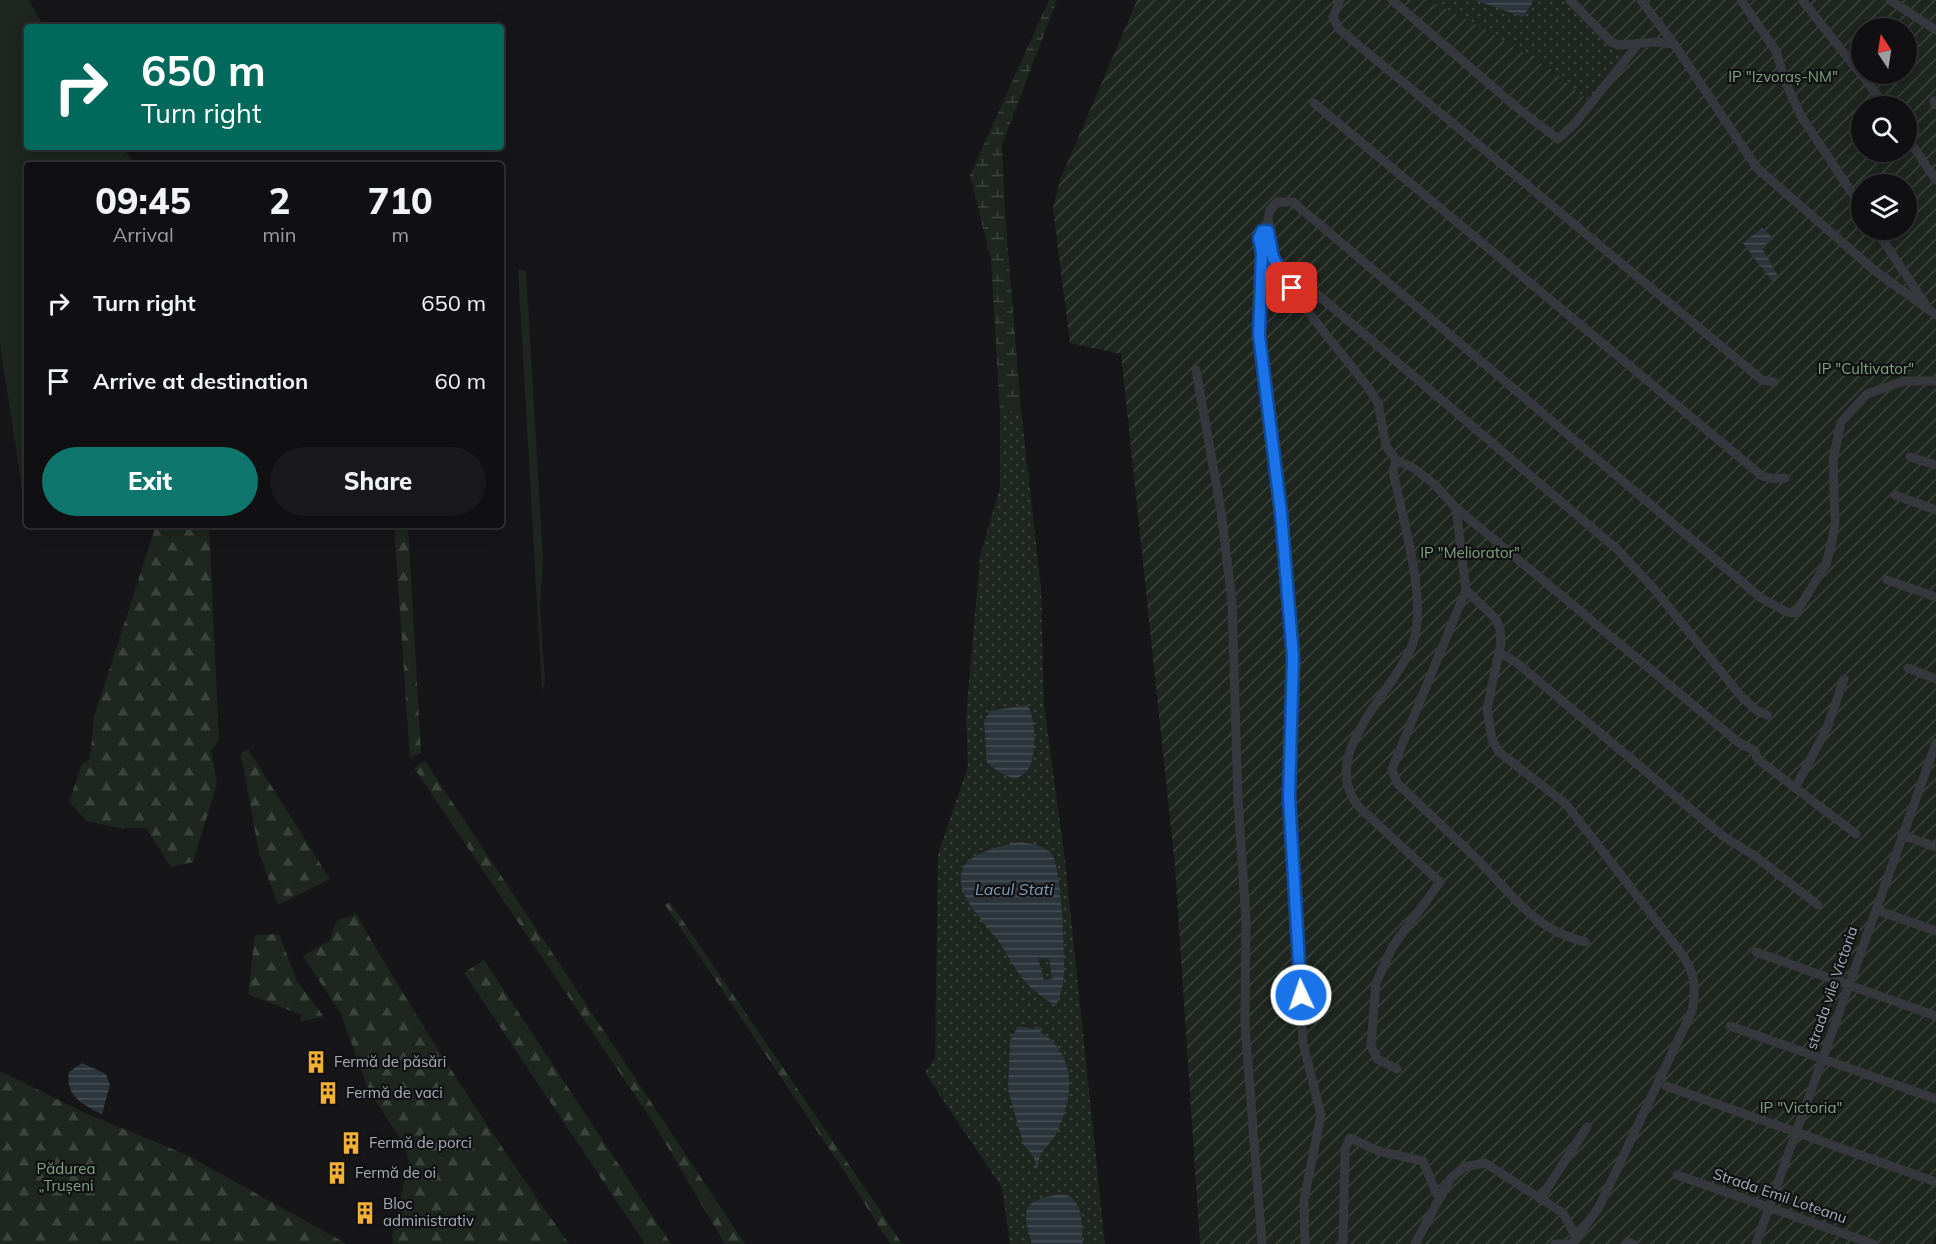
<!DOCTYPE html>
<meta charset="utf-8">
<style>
:root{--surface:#101012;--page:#19191b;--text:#f1f3f6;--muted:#9c9d9f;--line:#303032;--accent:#0f766e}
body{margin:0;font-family:Mulish,sans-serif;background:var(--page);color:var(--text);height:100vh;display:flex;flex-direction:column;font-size:22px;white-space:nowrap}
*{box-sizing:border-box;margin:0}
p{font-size:20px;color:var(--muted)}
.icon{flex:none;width:33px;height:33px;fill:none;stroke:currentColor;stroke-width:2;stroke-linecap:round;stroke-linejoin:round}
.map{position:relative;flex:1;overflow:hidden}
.panel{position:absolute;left:24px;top:162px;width:480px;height:366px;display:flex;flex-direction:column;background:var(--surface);border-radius:6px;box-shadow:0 3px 15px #0003,0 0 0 2px var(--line)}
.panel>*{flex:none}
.banner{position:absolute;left:24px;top:24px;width:480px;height:126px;border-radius:6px;box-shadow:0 3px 15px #0003,0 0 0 2px var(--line);background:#00695c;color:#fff;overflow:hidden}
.needle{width:39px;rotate:348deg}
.tools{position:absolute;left:1851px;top:18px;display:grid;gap:12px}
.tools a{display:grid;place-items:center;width:66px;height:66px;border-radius:50%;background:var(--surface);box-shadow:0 3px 15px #0003,0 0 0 2px var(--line);font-size:30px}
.pin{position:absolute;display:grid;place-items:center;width:51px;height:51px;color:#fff;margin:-26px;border-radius:12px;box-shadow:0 3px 9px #0006}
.me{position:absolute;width:66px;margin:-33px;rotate:357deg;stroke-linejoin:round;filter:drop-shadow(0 0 4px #0008)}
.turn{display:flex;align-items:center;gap:21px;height:126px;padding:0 18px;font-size:27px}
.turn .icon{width:78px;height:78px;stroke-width:2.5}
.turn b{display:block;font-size:42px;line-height:51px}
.eta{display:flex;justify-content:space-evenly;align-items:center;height:102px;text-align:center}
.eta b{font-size:36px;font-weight:800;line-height:42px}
.button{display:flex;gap:12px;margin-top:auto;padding:12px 18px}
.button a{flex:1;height:69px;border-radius:36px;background:var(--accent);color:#fff;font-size:24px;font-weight:800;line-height:69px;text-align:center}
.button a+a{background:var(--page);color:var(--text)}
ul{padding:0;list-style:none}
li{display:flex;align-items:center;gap:18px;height:78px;padding:0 18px}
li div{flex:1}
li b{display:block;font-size:22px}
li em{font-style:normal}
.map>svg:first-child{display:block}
</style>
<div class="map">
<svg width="1936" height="1244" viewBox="0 0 1936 1244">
<defs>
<pattern id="forest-firs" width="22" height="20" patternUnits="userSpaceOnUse" patternTransform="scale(1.5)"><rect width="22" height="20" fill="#1e261f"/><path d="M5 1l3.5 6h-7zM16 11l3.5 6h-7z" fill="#3c433d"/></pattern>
<pattern id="wetland-marsh" width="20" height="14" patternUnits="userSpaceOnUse" patternTransform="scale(1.5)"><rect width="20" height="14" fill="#1e261f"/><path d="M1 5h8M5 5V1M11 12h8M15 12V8" fill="none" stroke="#3c433d"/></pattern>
<pattern id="park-dots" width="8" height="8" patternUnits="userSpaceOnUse" patternTransform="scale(1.5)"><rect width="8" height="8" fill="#1e261f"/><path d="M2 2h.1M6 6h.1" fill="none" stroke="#3c433d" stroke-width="1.8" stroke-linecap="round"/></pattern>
<pattern id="garden-furrows" width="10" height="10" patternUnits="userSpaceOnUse" patternTransform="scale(1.5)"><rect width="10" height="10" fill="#1e261f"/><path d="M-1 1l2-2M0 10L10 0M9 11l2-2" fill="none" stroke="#3c433d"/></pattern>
<pattern id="water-rules" width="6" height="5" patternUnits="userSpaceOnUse" patternTransform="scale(1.5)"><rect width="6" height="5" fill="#2c353c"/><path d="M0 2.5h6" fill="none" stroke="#485056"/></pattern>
</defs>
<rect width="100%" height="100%" fill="#161618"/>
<path fill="#1e261f" d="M 0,0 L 29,0 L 44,27 L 27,27 L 27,147 L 123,147 L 135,165 L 27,165 L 27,522 L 0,344 Z
M 518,269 L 526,271 L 543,559 L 540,609 L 545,681 L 542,691 Z
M 27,525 L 156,525 L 155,529 L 28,529 Z"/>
<path fill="url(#forest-firs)" d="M 156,525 L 209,525 L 219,740 L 211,750 L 217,784 L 193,862 L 171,867 L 146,828 L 119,828 L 87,821 L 69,802 L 82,764 L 90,759 L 94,717 Z
M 394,525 L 408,525 L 421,753 L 410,758 Z
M 248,749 L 330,879 L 278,905 L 259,853 L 241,753 Z
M 425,761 L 745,1244 L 725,1244 L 651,1119 L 414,768 Z
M 670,902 L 873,1200 L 902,1244 L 890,1244 L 846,1174 L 665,905 Z
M 356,914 C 422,1028 493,1137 569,1244 L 393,1244 L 392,1236 L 409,1161 L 405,1146 L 369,1091 L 341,1014 L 303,956 L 329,941 L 337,920 Z
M 279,934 L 297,981 L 324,1017 L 301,1021 L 301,1015 L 248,994 L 255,935 Z
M 484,960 L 671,1244 L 645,1244 L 464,973 Z
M 0,1071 L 85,1113 L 187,1155 L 347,1244 L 0,1244 Z"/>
<path fill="url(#wetland-marsh)" d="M 1049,0 L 1057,0 L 1002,145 L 1005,212 L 1021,410 L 1000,413 L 991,260 L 970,175 Z"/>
<path fill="url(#park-dots)" d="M 1429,0 L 1565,0 L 1600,37 L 1623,55 L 1590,102 L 1551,69 L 1486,30 Z
M 1021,410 L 1041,588 L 1044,705 L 1065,860 L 1105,1244 L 1010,1244 L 1002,1188 L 925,1073 L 935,1058 L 938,854 L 968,766 L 966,718 L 980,556 L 1000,488 L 1000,413 Z"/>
<path fill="url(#garden-furrows)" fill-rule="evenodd" d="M 1137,0 L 1429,0 L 1486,30 L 1551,69 L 1590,102 L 1623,55 L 1600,37 L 1565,0 L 1936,0 L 1936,1236 L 1933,1244 L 1200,1244 L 1175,867 L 1121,354 L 1070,343 L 1053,208 L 1060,180 ZM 1862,28 L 1906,28 L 1906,74 L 1862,74 ZM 1862,106 L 1906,106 L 1906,152 L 1862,152 ZM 1862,184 L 1906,184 L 1906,230 L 1862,230 Z"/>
<path fill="url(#water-rules)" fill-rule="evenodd" d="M 1475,0 L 1534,0 L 1523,17 Z
M 1762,228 L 1774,239 L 1761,246 L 1778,276 L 1772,281 L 1743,243 Z
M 1027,705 C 1037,717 1037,758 1027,771 C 1024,775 1018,777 1014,779 L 999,772 L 987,763 L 984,721 L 990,711 Z
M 1017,842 C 1028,843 1044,845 1052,854 C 1061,867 1065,951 1064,970 C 1064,983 1061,994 1056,1006 C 1046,999 1036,993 1027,984 C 1016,972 1008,955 999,942 C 987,924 954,896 962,871 C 968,852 1001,847 1017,842 ZM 1038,958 L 1049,958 L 1052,979 L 1044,980 Z
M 1018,1026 L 1034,1029 L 1036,1026 L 1042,1029 L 1040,1032 C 1078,1055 1074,1098 1056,1134 C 1052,1141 1046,1146 1042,1153 C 1038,1158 1039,1165 1036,1169 L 1034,1158 L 1023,1143 L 1008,1090 L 1010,1041 Z
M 82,1063 L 106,1074 L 110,1085 L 102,1114 C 83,1105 65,1096 69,1072 Z
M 1061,1194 C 1085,1197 1081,1225 1083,1244 L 1032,1244 C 1021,1207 1022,1201 1061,1194 Z"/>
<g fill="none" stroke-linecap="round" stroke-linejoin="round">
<path stroke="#37383d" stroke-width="9" d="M 1340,0 L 1333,17 L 1339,29 L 1762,380 L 1774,382
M 1392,0 L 1515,106 L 1558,139 L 1576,122 L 1638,44
M 1570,0 L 1611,42 L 1619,45 L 1657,42 L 1674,44
M 1641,0 L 1674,44 L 1757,168 L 1874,270 L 1936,315
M 1741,0 L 1776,51 L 1785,81 L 1801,116 L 1862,208
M 1802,0 L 1886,106
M 1890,0 L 1936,30
M 1934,101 L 1936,105
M 1314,103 L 1762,476 L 1774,479 L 1785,478
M 1906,136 L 1936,180
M 1876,230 L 1926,305
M 1268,231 L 1259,233 L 1262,253 L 1259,335 L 1281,513 L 1293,658 L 1289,797 L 1303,1043 L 1321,1115 L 1304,1200 L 1305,1244
M 1301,303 L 1308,291 L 1317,294 L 1618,550 L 1655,590 L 1740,695 L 1756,710 L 1767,715
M 1196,370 L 1221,511 L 1232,602 L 1238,800 L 1246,919 L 1245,1025 L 1262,1244
M 1910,457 L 1936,465
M 1396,460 L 1393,471 C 1402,517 1429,604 1412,646 C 1394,692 1316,755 1359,807 L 1440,882 L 1393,946 L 1376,983 L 1371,1046 L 1377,1059 L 1397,1069
M 1895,495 L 1936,510
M 1456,508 L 1466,590 L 1496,619 L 1500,629 L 1501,643 L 1487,709 L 1492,739 L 1499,752 L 1566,804 L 1679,950 C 1694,970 1697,986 1692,1011 L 1599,1207 L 1572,1244
M 1887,580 L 1936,597
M 1466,590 L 1392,769 L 1397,783 C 1424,809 1451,834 1478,860 C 1513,895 1534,930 1585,942
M 1499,652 L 1517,663 L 1724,837 L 1755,856 L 1818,905
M 1908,668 L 1936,679
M 1795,788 L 1827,728 L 1844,679
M 1856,834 L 1764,764 L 1757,758 L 1755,751 L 1738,742 L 1456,508 L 1434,484 L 1412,467 L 1396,460 L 1386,446 L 1378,403 L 1367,386 L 1301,303 L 1273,258 L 1268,218 L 1270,210 L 1277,202 L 1293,202 L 1761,598 L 1787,612 L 1796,613 L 1826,564 L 1832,541 L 1835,521 L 1833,460 L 1841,422 L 1867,394 L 1904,381 L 1936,381
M 1902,835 L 1936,847
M 1876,910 L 1936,931
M 1756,952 L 1936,1016
M 1730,1026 L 1936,1099
M 1666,1086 L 1936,1182
M 1677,1175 L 1873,1244
M 1540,1199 L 1587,1127
M 1627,1242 L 1633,1244
M 1343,1244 L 1345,1149 L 1350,1138 L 1378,1151 L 1423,1161 L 1436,1193 L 1441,1197
M 1415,1244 L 1450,1179 L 1464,1167 L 1485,1163 L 1563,1213 L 1576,1237
M 1555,1244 L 1572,1244
M 1756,1244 L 1936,743"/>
</g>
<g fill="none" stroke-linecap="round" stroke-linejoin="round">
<g stroke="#114b97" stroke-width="15">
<path id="route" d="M 1292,288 L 1273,258 L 1268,231 L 1262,231 L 1259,238 L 1262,253 L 1259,335 L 1281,513 L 1293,657 L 1289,797 L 1301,995"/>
</g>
<use href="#route" stroke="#1a73e8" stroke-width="10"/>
</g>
<defs>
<g id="building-bare" transform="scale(1.8)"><path d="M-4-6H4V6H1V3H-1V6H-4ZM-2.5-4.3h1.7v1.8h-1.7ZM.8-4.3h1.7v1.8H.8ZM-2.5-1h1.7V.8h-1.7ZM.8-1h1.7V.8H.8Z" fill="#f2b134" stroke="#111113" stroke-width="2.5" paint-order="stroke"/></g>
</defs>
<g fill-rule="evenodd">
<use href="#building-bare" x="316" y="1062"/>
<use href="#building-bare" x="328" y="1093"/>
<use href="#building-bare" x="351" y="1143"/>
<use href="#building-bare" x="337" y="1173"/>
<use href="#building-bare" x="365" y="1213"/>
</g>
<g text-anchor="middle" stroke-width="4.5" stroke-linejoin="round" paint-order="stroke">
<g font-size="15" fill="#7fa381" stroke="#111113">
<text x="1783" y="82">IP "Izvoraș-NM"</text>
<text x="1866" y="374">IP "Cultivator"</text>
<text x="1470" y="558">IP "Meliorator"</text>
<text x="1801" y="1113">IP "Victoria"</text>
<text x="66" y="1174">Pădurea<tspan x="66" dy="17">„Trușeni</tspan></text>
</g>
<g font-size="15" fill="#a8adb8" stroke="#111113">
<text transform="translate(1832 988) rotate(-71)" y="5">strada vile Victoria</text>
<text transform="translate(1780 1196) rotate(19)" y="5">Strada Emil Loteanu</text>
</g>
<g font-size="15" fill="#a8adb8" stroke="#111113" text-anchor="start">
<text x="334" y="1067">Fermă de păsări</text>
<text x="346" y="1098">Fermă de vaci</text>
<text x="369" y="1148">Fermă de porci</text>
<text x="355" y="1178">Fermă de oi</text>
<text x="383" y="1209">Bloc<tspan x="383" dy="17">administrativ</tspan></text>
</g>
<g font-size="16" font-style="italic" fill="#7f9bb3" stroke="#111113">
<text x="1014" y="895">Lacul Stati</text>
</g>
</g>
</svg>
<div class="tools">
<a><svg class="needle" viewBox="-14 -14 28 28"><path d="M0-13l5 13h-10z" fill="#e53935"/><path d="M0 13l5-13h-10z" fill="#9c9d9f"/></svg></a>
<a><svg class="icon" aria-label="search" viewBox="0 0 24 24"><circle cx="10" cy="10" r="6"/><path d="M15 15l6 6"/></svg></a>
<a><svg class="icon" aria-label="layers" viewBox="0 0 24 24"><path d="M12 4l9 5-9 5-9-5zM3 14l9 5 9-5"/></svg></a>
</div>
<div class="pin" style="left:1292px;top:288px;background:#d93025"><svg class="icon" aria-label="arrive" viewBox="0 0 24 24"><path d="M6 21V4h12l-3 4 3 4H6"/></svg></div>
<svg class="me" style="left:1301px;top:995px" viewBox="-20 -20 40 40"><circle r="17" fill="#1a73e8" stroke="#fff" stroke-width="3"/><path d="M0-11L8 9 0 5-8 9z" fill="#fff"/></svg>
<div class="banner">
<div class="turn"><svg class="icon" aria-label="right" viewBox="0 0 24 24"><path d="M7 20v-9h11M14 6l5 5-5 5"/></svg><div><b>650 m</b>Turn right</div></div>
</div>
<section class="panel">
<div class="eta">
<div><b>09:45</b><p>Arrival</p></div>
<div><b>2</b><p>min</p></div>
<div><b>710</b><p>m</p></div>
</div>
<ul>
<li><svg class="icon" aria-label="right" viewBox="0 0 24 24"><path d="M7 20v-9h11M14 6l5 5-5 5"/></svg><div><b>Turn right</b></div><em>650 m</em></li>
<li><svg class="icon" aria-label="arrive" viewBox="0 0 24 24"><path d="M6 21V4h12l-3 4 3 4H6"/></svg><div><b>Arrive at destination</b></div><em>60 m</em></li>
</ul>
<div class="button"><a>Exit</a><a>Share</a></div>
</section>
</div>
